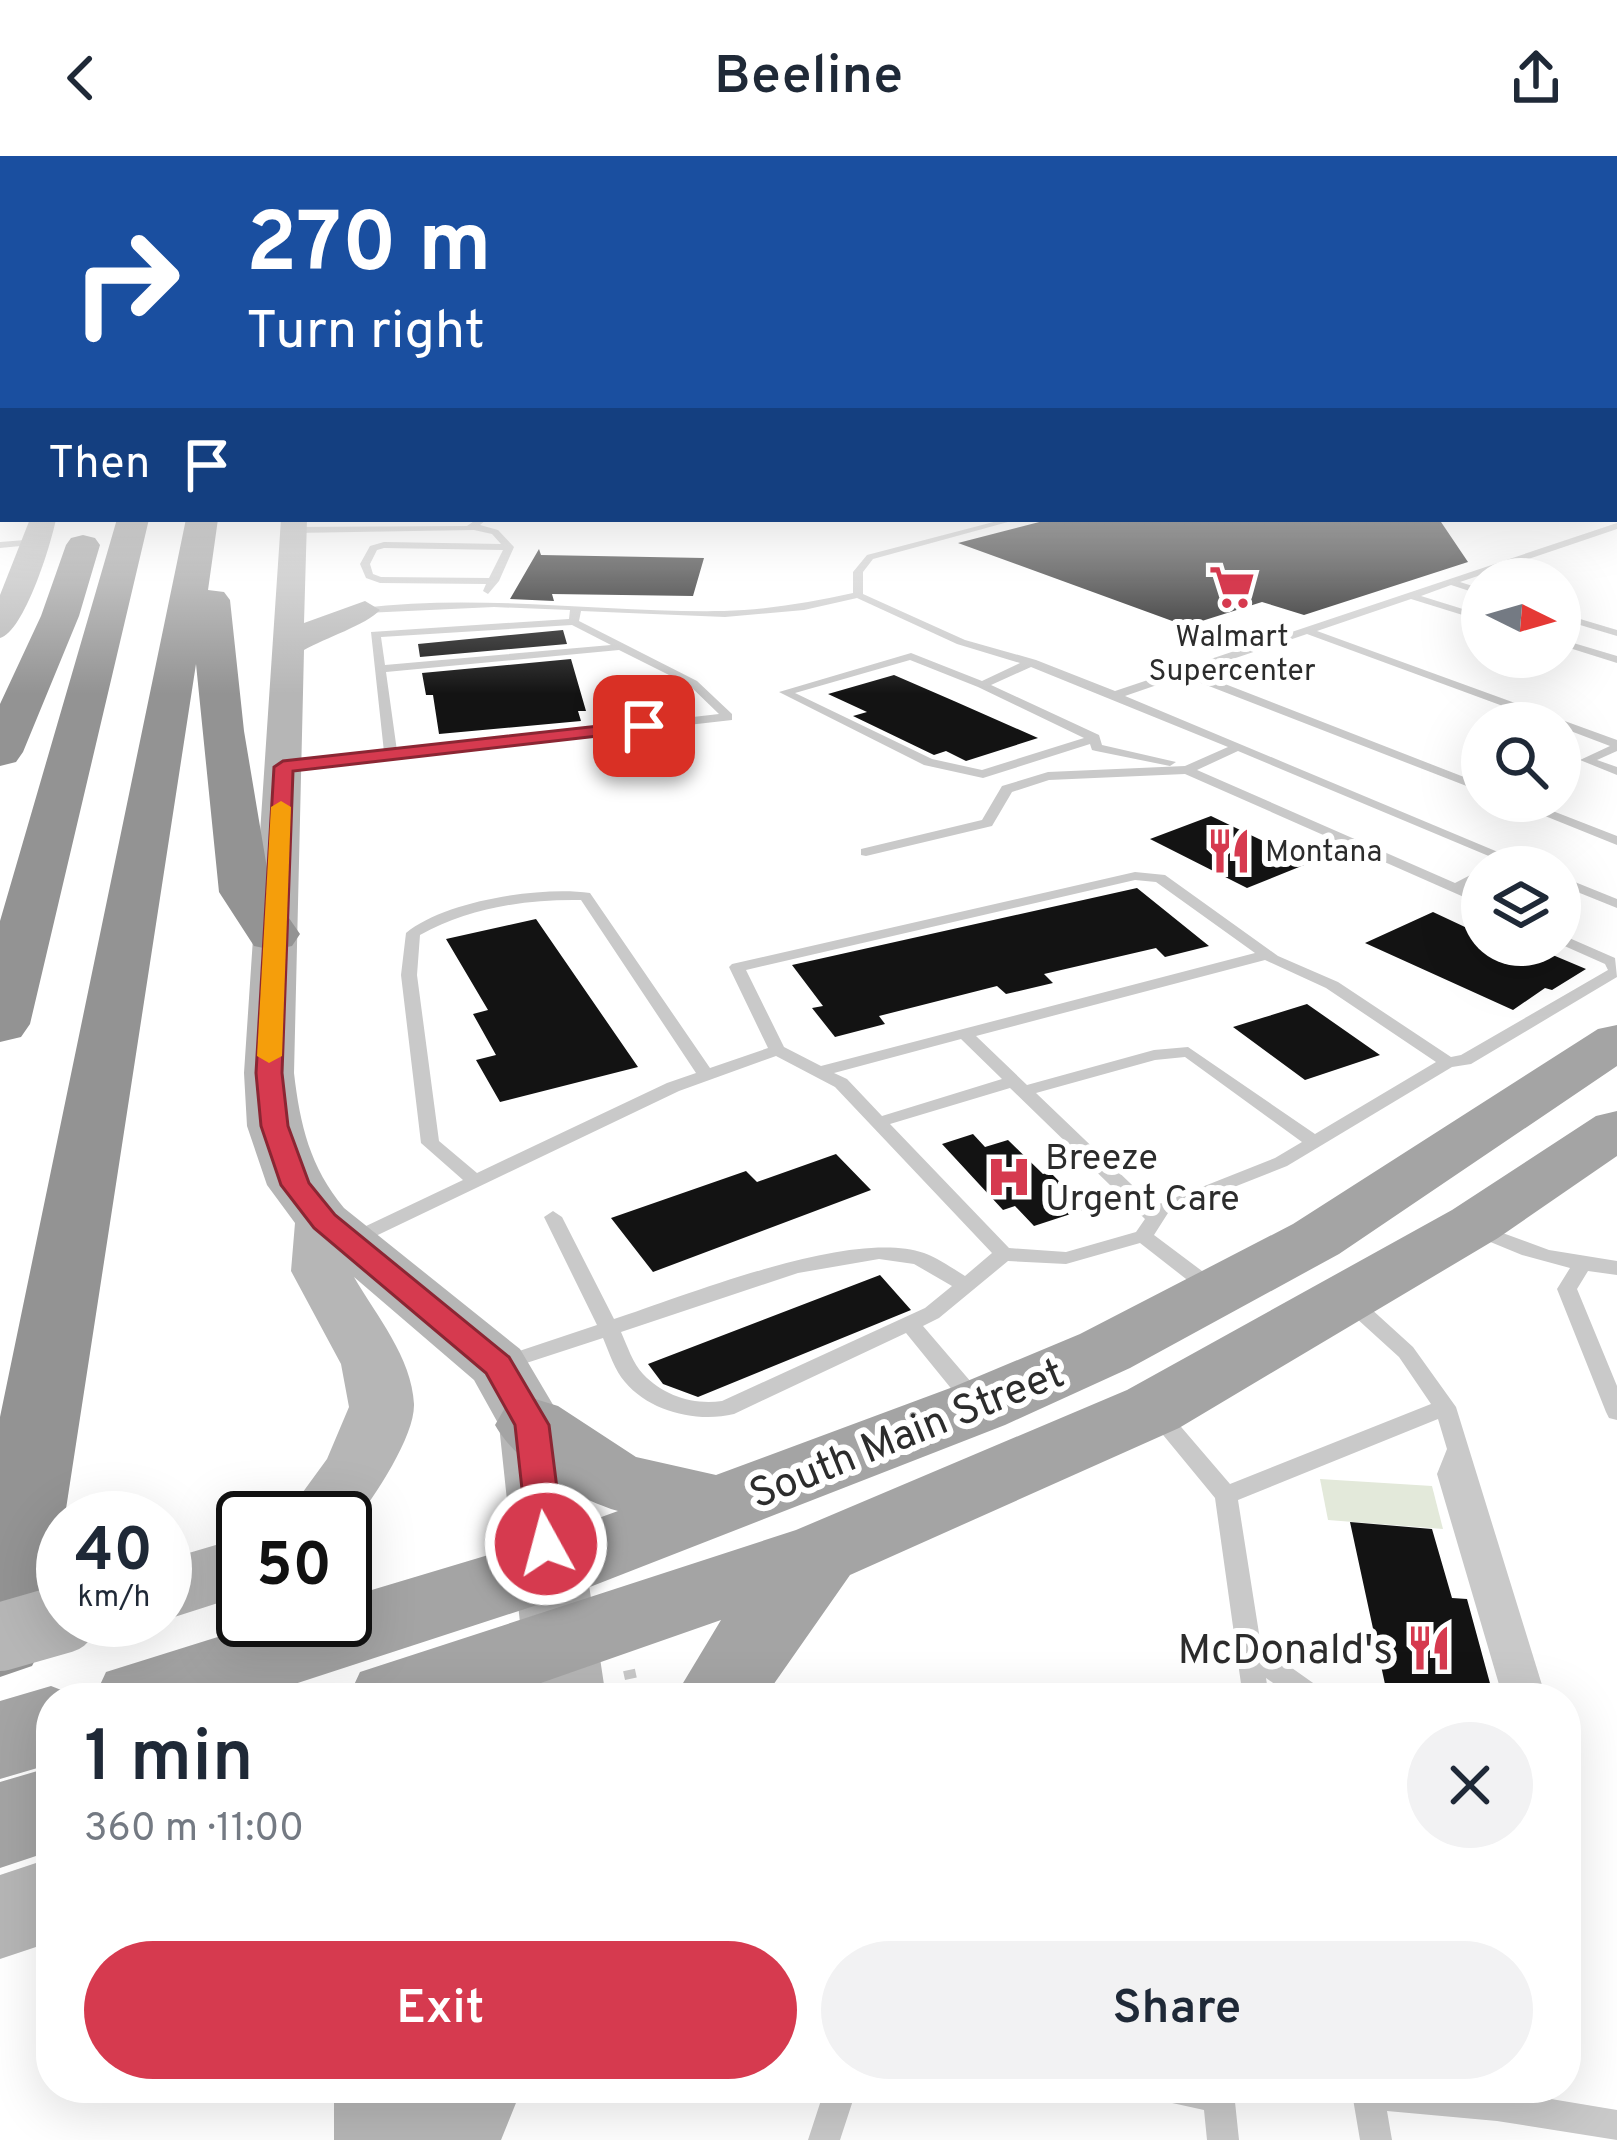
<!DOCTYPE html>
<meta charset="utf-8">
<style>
:root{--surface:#fff;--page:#f2f2f3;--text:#1f2937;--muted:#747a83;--accent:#d63a4f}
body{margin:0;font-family:Overpass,sans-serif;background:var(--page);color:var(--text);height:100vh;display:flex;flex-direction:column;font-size:45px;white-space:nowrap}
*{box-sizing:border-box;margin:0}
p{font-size:39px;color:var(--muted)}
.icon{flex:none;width:66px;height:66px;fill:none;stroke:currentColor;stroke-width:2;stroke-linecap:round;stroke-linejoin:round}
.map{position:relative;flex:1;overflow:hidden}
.drawer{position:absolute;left:36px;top:1527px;width:1545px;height:420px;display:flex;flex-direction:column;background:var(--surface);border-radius:48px;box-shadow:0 12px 48px #0002}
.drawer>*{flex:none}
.guide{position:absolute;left:0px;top:0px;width:1617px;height:366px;box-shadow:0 12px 48px #0002;background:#1a4fa0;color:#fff;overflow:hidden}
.needle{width:78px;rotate:95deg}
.controls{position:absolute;left:1461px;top:402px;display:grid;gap:24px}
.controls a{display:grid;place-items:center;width:120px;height:120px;border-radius:50%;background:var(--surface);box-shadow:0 12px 48px #0002;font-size:60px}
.speed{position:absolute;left:36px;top:1335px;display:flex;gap:24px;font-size:60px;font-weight:700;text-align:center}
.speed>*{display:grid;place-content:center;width:156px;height:156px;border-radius:50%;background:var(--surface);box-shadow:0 12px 48px #0002;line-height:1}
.speed small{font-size:30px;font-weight:400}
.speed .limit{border:6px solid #111;border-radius:18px;background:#fff;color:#111}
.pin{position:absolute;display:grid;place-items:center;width:102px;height:102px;color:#fff;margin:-51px;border-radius:24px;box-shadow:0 6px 18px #0006}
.me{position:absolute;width:132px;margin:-66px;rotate:353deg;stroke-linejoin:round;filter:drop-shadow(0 0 9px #0008)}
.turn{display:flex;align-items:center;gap:42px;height:252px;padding:0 48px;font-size:54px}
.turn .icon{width:156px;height:156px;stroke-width:2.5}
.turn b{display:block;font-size:84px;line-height:102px}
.then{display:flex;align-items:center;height:114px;padding:0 48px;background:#0003;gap:24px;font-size:45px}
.round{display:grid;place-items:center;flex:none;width:126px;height:126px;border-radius:63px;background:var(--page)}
.overview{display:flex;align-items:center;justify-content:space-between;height:204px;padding:0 48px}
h1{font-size:72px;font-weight:600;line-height:90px}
.primary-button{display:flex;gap:24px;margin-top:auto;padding:24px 48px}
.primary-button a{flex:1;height:138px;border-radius:72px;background:var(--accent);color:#fff;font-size:48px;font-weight:600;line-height:138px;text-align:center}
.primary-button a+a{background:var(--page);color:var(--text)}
header{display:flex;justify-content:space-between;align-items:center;height:156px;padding:0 48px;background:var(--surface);font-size:54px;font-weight:600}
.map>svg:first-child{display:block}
</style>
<header><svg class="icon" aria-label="back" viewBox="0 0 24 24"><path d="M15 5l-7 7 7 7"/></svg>Beeline<svg class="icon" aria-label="share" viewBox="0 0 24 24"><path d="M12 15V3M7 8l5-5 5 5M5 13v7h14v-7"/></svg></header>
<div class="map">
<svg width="1617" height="1984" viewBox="0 0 1617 1984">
<rect width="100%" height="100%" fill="#fff"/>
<path fill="#e3e9da" d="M 1320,1323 L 1432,1330 L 1443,1373 L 1328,1364 Z"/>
<path fill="#131313" d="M 1051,363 L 1439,363 L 1468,406 L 1304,459 L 1262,446 L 1186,470 L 958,387 Z
M 539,393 L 541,399 L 704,402 L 693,440 L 552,438 L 554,445 L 510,443 Z
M 563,474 L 567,488 L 420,501 L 418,488 Z
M 571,503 L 586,555 L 578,555 L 581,565 L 439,578 L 433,539 L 426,539 L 422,517 Z
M 894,519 L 954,545 L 1038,582 L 966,605 L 946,595 L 934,599 L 853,560 L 867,556 L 828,538 Z
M 1211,660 L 1309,707 L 1247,732 L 1150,683 Z
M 1137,732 L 1209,790 L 1165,801 L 1156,792 L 1044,818 L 1053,827 L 1006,838 L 997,830 L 879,860 L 885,868 L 835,881 L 812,852 L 823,850 L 792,809 Z
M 1433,756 L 1482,779 L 1482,789 L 1529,789 L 1586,813 L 1552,834 L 1545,832 L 1513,854 L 1365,787 Z
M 536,763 L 638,911 L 500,946 L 476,904 L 496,899 L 473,858 L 488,854 L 446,783 Z
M 1307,848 L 1380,899 L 1305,924 L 1233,871 Z
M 973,978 L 985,991 L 1008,984 L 1043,1018 L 1050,1016 L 1086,1053 L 1034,1070 L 1015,1050 L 1003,1054 L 942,988 Z
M 836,998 L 871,1034 L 653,1116 L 611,1062 L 746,1015 L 757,1026 Z
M 880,1119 L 911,1154 L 698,1241 L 663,1228 L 648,1208 Z
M 1350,1366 L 1432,1373 L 1452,1442 L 1467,1443 L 1494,1542 L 1388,1542 Z"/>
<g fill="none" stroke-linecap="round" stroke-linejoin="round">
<path stroke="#c9c9c9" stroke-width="12" stroke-dasharray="9 9" stroke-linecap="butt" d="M 629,1514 L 635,1542"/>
<path fill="#c9c9c9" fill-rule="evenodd" d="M 3,281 L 3,287 L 0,287 L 0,282 Z
M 1614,350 L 1617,350 L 1617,356 L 1614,356 Z
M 477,363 L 487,363 L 480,369 L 498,374 L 514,391 L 499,425 L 488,438 L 483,435 L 486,428 L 380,427 L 366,422 L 360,408 L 370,390 L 384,386 L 501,388 L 492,378 L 474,374 L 294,377 L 289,374 L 294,371 L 467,370 ZM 384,392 L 503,394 L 489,422 L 381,421 L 373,418 L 370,408 L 377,394 Z
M 1005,363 L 1019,363 L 873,403 L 863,416 L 863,438 L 965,484 L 1036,504 L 1115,535 L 1617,367 L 1617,373 L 1460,426 L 1482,433 L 1482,439 L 1451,429 L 1421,440 L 1482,459 L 1482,465 L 1411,443 L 1317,475 L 1617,584 L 1617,595 L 1597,604 L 1617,611 L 1617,619 L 1580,604 L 1610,590 L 1560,571 L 1560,567 L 1549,567 L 1307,478 L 1194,516 L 1482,628 L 1482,636 L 1183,520 L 1125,540 L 1534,711 L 1515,711 L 1238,595 L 1197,614 L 1455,727 L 1482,713 L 1482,723 L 1467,733 L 1482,740 L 1482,749 L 1185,618 L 1049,624 L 1012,636 L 992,670 L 866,700 L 861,699 L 861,693 L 982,664 L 1002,630 L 1048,616 L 1185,610 L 1228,591 L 1031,511 L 991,529 L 1099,579 L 1102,589 L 1176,606 L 1170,610 L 1096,595 L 1092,594 L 1090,588 L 983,622 L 924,609 L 779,536 L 911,497 L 982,525 L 1020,507 L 957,488 L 857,442 L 804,454 L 725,461 L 581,455 L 579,465 L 697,525 L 732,558 L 732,564 L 283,615 L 277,611 L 283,607 L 384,596 L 371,476 L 569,463 L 570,454 L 494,451 L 365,457 L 361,456 L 361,452 C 483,437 603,457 724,455 C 768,454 811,446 853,437 L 853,416 L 867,399 ZM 572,469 L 611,489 L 385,509 L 381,481 ZM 619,494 L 689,529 L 719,558 L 397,595 L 386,516 ZM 910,504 L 978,531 L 1084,582 L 982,614 L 932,603 L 795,537 Z
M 38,383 L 41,388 L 0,392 L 0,386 Z
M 1560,457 L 1617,474 L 1617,480 L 1560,463 Z
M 1560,483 L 1617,500 L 1617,507 L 1560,489 Z
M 1508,645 L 1527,645 L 1617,680 L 1617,689 Z
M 1135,716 L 1165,719 L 1278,800 L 1338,826 L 1451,901 L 1461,899 L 1608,814 L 1605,808 L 1560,788 L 1560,778 L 1615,802 L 1617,821 L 1471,908 L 1452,911 L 1287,1010 L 1168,1057 L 1154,1079 L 1218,1127 L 1221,1132 L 1218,1137 L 1204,1137 L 1140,1087 L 1066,1108 L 1008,1105 L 939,1162 L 923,1170 L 983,1240 L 986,1246 L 983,1252 L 975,1254 L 967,1252 L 906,1177 L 734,1258 C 698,1267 650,1256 625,1226 C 615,1215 609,1196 603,1182 L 502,1215 L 495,1213 L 491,1208 L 495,1203 L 597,1169 L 544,1061 L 553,1055 L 562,1061 L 614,1163 C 688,1139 851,1072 924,1097 C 938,1102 952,1112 965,1120 L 992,1097 L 835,931 L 776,900 L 679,935 L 359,1088 L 345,1088 L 342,1084 L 345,1080 L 463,1024 L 421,987 L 401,819 L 406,777 C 445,745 540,730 590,737 L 710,912 L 768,892 L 729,811 L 732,808 ZM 1135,724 L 1156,726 L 1255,797 L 821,910 L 784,891 L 746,814 ZM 581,744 L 696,917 L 667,927 L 477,1017 L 439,985 L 417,819 L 420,779 C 468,752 526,743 581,744 ZM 1265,804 L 1326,832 L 1436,906 L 1315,978 L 1188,891 L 1154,894 L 1027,929 L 976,880 ZM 961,883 L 1002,923 L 882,960 L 847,923 L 834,917 ZM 1185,901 L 1302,986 L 1275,1002 L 1154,1050 L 1036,937 L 1155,904 ZM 1010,932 L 1145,1063 L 1136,1076 L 1066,1096 L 1009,1092 L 890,968 ZM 879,1103 L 914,1108 L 952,1130 L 925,1152 L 722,1245 C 693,1249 664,1240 643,1218 C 633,1208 627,1189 621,1176 L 798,1117 Z
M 1560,720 L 1617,743 L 1617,752 L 1560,729 Z
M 1478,1068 L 1549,1094 L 1617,1105 L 1617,1119 L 1588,1115 L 1577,1133 L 1617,1230 L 1617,1264 L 1609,1262 L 1606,1256 L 1557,1133 L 1570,1112 L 1522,1099 L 1471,1078 L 1468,1074 Z
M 1351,1139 L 1358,1141 L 1413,1191 L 1456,1251 L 1546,1542 L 1503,1542 L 1437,1318 L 1447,1293 L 1438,1263 L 1238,1344 L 1261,1490 L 1323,1534 L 1327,1542 L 1294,1542 L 1266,1522 L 1269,1542 L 1243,1542 L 1215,1342 L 1145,1257 L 1148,1251 L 1156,1249 L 1164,1251 L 1230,1328 L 1431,1248 L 1399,1201 L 1344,1151 L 1341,1146 L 1344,1141 Z
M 825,1932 L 857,1932 L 840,1984 L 808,1984 Z
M 1149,1932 L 1243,1932 L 1235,1946 L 1239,1984 L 1207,1984 L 1204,1954 L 1154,1943 Z
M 1354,1932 L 1485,1932 L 1617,1954 L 1617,1984 L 1497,1965 L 1387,1955 L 1392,1984 L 1360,1984 L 1352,1937 Z"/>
<path fill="#b6b6b6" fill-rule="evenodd" d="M 30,363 L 56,363 C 51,389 24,476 0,482 L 0,439 Z
M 281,363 L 307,363 L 304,467 L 365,445 L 380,454 C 366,469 325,482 304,494 L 294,917 C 300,969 310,1011 344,1052 L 520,1193 L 565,1269 L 606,1542 L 528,1542 L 499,1269 L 474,1224 L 354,1121 C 376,1159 412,1202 414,1248 C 415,1284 367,1351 345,1380 L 345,1362 L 284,1362 L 327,1303 L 349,1251 L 341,1208 L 291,1115 L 295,1067 L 267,1029 L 247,970 L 244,917 Z
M 243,1381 L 243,1439 L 165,1464 L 165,1404 Z
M 51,1702 L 51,1786 L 0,1803 L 0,1719 Z
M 334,1932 L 522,1932 L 501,1984 L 334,1984 Z"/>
<path fill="#a4a4a4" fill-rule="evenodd" d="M 1617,869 L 1617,910 L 1339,1098 L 1130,1212 L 1005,1269 L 577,1436 L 252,1542 L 94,1542 L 106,1516 L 272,1464 L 345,1464 L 345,1442 L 535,1385 L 618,1355 C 575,1342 517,1308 495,1269 L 506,1250 L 532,1242 L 558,1250 L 636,1301 L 716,1319 L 953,1231 L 1080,1178 L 1293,1068 L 1598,873 Z
M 1617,955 L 1617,1000 L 1498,1082 L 1179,1272 L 850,1419 L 764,1542 L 674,1542 L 721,1464 L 498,1542 L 348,1542 L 360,1516 L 796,1374 L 1127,1234 L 1452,1054 L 1596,960 Z
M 51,1530 L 82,1542 L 51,1542 L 51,1608 L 0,1623 L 0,1545 Z
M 51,1611 L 51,1695 L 0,1712 L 0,1626 Z"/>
<path fill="#939393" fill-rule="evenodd" d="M 117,363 L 149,363 L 30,868 L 21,881 L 0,886 L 0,765 Z
M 186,363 L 218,363 L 208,434 L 224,436 L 230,444 L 244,575 L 271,736 L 300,778 L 292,790 L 273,794 L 254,790 L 219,736 L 196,508 L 46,1483 L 32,1510 L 0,1521 L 0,1261 Z
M 83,379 L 95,382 L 100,389 L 79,460 L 23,596 L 16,606 L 0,610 L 0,548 L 41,460 L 66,389 L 71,382 Z"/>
<path stroke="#b6b6b6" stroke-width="68" d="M 0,1481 L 63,1463"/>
</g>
<linearGradient id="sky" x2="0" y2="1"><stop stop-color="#9bc4e8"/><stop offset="0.48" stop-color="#fff"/><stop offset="1" stop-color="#fff" stop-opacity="0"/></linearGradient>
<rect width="1617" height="538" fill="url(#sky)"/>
<path fill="#d63a4f" stroke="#8b2633" stroke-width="3" d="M 644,565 L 653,570 L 650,574 L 293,615 L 282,917 L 288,970 L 309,1027 L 335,1059 L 509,1201 L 549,1269 L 564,1388 L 559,1398 L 546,1402 L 533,1398 L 528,1388 L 515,1269 L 486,1217 L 314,1072 L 281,1029 L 261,970 L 256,917 L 274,611 L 283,605 Z"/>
<path fill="#f59e0b" d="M 281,645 L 291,651 L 282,900 L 269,907 L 257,900 L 271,651 Z"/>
<defs>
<g id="supermarket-bare" transform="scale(3.6)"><path d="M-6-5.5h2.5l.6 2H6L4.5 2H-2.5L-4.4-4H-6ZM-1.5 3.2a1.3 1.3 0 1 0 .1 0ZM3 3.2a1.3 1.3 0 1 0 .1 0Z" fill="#d63a4f" stroke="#fff" stroke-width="2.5" paint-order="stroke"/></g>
<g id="restaurant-bare" transform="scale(3.6)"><path d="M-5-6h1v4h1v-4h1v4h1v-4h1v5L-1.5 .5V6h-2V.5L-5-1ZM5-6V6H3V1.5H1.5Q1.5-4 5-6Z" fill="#d63a4f" stroke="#fff" stroke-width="2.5" paint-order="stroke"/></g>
<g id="hospital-bare" transform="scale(3.6)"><path d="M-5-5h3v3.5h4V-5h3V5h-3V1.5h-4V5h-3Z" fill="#d63a4f" stroke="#fff" stroke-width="2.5" paint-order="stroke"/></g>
</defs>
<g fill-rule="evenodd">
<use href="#supermarket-bare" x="1232" y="431"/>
<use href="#restaurant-bare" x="1229" y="695"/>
<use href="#hospital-bare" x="1009" y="1021"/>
<use href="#restaurant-bare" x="1429" y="1492"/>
</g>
<g text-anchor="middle" stroke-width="12" stroke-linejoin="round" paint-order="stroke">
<g font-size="30" fill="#2c2c2c" stroke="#fff">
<text x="1232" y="490">Walmart<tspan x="1232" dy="34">Supercenter</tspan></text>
<text x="1265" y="705" text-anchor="start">Montana</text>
</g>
<g font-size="36" fill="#2c2c2c" stroke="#fff" text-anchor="start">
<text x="1045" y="1013">Breeze<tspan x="1045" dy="41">Urgent Care</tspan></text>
</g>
<g font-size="42" fill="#2c2c2c" stroke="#fff">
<text transform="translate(906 1276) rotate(-22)" y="15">South Main Street</text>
</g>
<g font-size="42" fill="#2c2c2c" stroke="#fff" text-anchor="end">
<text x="1393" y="1507">McDonald's</text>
</g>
</g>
</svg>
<div class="controls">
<a><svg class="needle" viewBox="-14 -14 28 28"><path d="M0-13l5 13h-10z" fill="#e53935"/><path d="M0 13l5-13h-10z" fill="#747a83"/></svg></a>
<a><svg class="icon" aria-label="search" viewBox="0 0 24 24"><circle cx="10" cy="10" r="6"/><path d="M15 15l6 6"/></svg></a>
<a><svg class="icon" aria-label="layers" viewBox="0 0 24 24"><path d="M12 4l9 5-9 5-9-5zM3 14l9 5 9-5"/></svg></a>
</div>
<div class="speed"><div>40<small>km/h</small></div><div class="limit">50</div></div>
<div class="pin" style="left:644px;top:570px;background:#d93025"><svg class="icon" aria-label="arrive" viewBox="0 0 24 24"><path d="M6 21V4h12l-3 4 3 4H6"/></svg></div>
<svg class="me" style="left:546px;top:1388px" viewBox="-20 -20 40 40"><circle r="17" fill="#d63a4f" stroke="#fff" stroke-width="3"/><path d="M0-11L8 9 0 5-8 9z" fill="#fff"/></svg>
<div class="guide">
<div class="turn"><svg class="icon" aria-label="right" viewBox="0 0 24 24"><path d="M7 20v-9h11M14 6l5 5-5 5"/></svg><div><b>270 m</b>Turn right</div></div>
<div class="then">Then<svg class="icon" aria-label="arrive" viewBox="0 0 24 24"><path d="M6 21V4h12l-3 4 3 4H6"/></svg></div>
</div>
<section class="drawer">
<div class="overview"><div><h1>1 min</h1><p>360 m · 11:00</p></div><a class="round"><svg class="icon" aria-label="close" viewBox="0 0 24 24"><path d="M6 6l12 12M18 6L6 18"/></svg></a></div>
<div class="primary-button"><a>Exit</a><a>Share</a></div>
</section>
</div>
